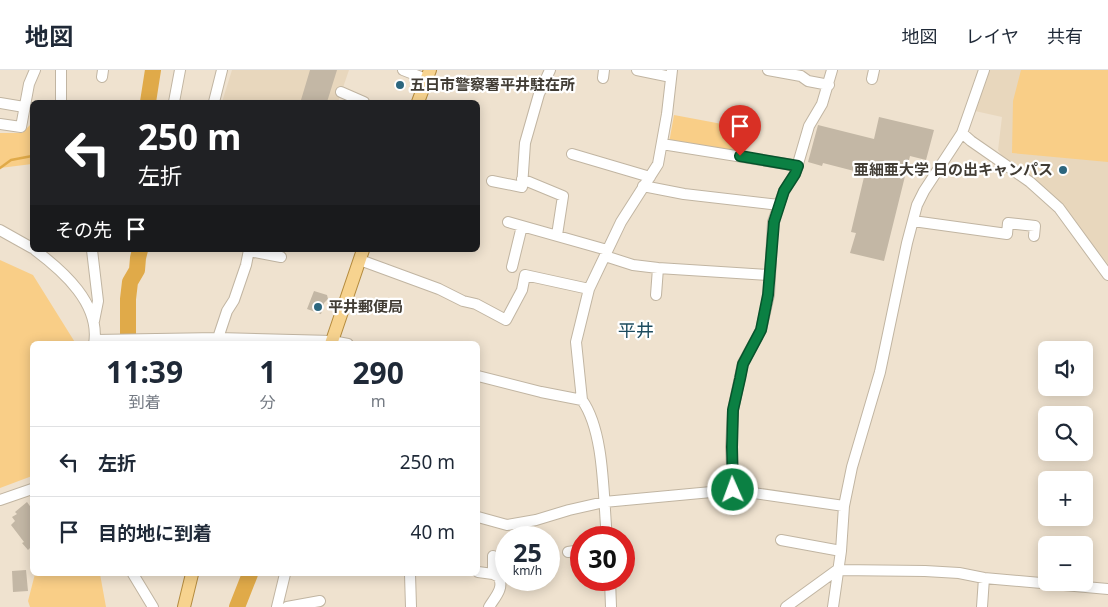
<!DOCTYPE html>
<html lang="ja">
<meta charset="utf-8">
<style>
:root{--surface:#fff;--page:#f6f6f7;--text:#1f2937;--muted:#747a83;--line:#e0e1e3}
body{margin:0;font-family:"Noto Sans","Noto Sans JP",sans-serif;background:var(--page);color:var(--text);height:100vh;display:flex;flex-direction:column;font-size:19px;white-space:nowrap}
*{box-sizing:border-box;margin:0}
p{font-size:16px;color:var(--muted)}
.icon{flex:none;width:28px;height:28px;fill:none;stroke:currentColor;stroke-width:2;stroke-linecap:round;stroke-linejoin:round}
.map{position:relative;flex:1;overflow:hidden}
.drawer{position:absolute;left:30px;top:271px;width:450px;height:235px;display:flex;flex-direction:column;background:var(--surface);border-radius:8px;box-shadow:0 2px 12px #0003}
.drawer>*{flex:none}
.hud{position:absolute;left:30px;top:30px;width:450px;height:152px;border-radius:8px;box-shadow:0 2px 12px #0003;background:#202124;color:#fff;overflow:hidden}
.controls{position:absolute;left:1038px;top:271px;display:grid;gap:10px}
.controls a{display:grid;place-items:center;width:55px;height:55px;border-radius:8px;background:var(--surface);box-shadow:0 2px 12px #0003;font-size:25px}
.speed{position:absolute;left:495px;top:456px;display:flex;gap:10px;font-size:25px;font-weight:700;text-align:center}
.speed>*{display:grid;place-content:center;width:65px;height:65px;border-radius:50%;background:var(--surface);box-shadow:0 2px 12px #0003;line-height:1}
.speed small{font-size:12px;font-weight:400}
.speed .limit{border:8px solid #d22;background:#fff;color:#111}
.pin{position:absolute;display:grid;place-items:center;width:42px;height:42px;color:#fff;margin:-51px -21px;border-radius:50% 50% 50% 0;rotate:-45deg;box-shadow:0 0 5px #0007}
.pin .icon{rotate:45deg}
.me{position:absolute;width:55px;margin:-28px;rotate:358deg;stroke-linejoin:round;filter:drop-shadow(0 0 4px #0008)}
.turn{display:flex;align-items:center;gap:18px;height:105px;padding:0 25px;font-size:22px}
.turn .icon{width:65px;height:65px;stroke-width:2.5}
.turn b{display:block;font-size:35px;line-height:42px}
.then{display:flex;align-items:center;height:48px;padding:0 25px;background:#0003;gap:10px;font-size:19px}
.eta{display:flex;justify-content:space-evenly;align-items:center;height:85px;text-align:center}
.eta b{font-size:30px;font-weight:700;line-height:35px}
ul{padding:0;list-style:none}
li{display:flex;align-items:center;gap:15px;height:70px;padding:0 25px;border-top:1px solid var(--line)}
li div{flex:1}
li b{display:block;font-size:19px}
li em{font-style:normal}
header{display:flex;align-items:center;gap:30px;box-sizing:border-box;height:70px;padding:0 25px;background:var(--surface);border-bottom:1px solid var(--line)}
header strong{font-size:24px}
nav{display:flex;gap:28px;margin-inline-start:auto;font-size:18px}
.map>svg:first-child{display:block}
</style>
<header>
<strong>地図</strong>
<nav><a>地図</a><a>レイヤ</a><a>共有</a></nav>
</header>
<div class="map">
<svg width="1108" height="537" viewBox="0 0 1108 537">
<rect width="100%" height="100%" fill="#efe2cf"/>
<path fill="#e8d7bd" d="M 232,0 L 349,0 L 338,32 L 222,32 Z
M 987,0 L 1108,0 L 1108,194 L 1061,135 L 1004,89 L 998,80 L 1002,47 L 975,41 Z"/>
<path fill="#f9ce87" d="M 1021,0 L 1108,0 L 1108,92 L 1012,83 L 1013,31 Z
M 674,45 L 738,57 L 734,84 L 669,73 Z
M 32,53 L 32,94 L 0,98 L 0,63 L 22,63 Z
M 0,190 L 33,205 L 76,274 L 32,274 L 32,406 L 0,418 Z
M 35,504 L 100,504 L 106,537 L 30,537 L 28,531 Z"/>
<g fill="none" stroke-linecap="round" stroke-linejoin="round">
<path stroke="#e0aa49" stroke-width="2.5" d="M 0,98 L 11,90 L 32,86"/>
<path stroke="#e0aa49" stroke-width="16" d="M 148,32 L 153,0
M 128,274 L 128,229 L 130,212 L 137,200 L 138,188 L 140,180
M 237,537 L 250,504"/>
</g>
<path fill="#c3b7a5" d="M 310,0 L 337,0 L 327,32 L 309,32 L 301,30 Z
M 879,47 L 934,60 L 926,90 L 910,86 L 884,191 L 850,183 L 856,163 L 851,162 L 864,107 L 857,106 L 858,102 L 823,93 L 822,96 L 808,92 L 818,55 L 874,69 Z
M 314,221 L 327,225 L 328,229 L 324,233 L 321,244 L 307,239 Z
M 27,432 L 32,439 L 32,482 L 30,478 L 28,480 L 22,473 L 24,472 L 11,455 L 15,451 L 12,447 L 17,444 L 15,442 Z
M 26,500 L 28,521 L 13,522 L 12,501 Z"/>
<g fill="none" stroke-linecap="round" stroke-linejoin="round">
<g stroke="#c1b5a2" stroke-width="12">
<path id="minor" d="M 403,0 L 426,9
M 637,0 L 671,7
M 768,0 L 801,6 L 808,11 L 829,15
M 102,7 L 103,0
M 603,8 L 604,0
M 872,9 L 874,0
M 341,22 L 364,32
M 61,32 L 61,0
M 174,32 L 180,0
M 214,32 L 222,0
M 0,33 L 24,37
M 0,54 L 21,57 L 29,14 L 35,0
M 962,63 L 971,71 L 1030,112 L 1059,138 L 1108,205
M 662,74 L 798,96
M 572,84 L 650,107
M 522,109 L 563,126 L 557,165
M 492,111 L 522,117 L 525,73 L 539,24 L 550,0
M 643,116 L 684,124 L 779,135
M 913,151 L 1007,164 L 1008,153 L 1035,156 L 1034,166
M 508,152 L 607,180
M 0,160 L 32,178
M 35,180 C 63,201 101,234 94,274
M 92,180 L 98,231 L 94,251
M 249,181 L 281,187
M 605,186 L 633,195 L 658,198 L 769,205
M 360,190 L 439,219 L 463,231 L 476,234 L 506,250 L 522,220 L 525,205 L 589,219
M 512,197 L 522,156
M 656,225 L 658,198
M 218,268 L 227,241 L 234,230 L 246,195 L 249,180
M 95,270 L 218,268 L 332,271 L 348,274
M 478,306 L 541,322 L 582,330
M 733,420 L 731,377 L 733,340 L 743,293 L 761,260 L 769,225 L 773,152 L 784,121 L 795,104 L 809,56 L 822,34 L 832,0
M 0,430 L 32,419
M 478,447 L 507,455 L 536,450 L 569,440 L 604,432 L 733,420 L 844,436
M 607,468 C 603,428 605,362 582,330 L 576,272 L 589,219 L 621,152 L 658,94 L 667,44 L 672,0
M 781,470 L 841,481
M 568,482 L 581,480
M 478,502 L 493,504 L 499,507 C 504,519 495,527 489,537
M 133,504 L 153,537
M 410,504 L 411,537
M 493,504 L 493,486
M 610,510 L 611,537
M 277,537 L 285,504
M 287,537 L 320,531
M 786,537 L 837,500 L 925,501 L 959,503 L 984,508 L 1108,519
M 833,537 L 841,481 L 844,436 L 852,397 L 880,302 L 907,173 L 917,135 L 924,121 L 962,63 L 984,0
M 982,537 L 984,508"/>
</g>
<g stroke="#b48b3e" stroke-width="14">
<path id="major" d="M 418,32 L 430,0
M 331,274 L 363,180
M 184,537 L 192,504"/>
</g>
<use href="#minor" stroke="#fff" stroke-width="10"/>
<use href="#major" stroke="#f7d38f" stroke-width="12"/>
</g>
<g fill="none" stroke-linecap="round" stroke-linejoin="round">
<g stroke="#07532c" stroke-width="12">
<path id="route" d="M 733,420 L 732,377 L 733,340 L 740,309 L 743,294 L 761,260 L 768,225 L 774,152 L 784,121 L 795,104 L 798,96 L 740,86"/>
</g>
<use href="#route" stroke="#0b8043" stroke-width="9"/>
</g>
<g fill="#2c667e" stroke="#fff" stroke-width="2">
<circle cx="400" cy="15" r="5"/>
<circle cx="1063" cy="100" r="5"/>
<circle cx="318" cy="237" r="5"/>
</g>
<g text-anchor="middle" stroke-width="4.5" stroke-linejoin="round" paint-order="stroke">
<g font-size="15" font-weight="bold" fill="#413c34" stroke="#fff" text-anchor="start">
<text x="410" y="20">五日市警察署平井駐在所</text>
<text x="1053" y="105" text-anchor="end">亜細亜大学 日の出キャンパス</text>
<text x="328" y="242">平井郵便局</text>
</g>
<g font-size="18" fill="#1c4b5e" stroke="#fff">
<text x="636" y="267">平井</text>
</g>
</g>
</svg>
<div class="controls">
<a><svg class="icon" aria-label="sound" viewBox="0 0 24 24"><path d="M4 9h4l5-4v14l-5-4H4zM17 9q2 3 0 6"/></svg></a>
<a><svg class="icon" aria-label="search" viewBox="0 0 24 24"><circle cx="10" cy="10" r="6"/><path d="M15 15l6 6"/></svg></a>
<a>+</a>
<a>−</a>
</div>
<div class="speed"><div>25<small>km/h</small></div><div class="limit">30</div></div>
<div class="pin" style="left:740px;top:86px;background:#d93025"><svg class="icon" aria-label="arrive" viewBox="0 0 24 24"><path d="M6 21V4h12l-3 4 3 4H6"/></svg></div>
<svg class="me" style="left:733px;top:420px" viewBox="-20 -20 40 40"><circle r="17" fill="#0b8043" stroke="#fff" stroke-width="3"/><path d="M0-11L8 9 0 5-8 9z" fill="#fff"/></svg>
<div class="hud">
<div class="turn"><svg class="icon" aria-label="left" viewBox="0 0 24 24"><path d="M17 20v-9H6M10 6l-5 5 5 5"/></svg><div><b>250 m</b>左折</div></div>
<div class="then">その先<svg class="icon" aria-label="arrive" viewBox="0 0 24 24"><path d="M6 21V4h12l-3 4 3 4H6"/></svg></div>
</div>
<section class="drawer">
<div class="eta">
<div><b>11:39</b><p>到着</p></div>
<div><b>1</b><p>分</p></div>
<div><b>290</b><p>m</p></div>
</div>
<ul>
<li><svg class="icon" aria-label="left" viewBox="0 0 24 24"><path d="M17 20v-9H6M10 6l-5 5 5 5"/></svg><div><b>左折</b></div><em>250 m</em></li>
<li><svg class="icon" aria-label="arrive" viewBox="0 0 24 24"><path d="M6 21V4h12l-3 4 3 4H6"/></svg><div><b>目的地に到着</b></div><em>40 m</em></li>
</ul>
</section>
</div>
